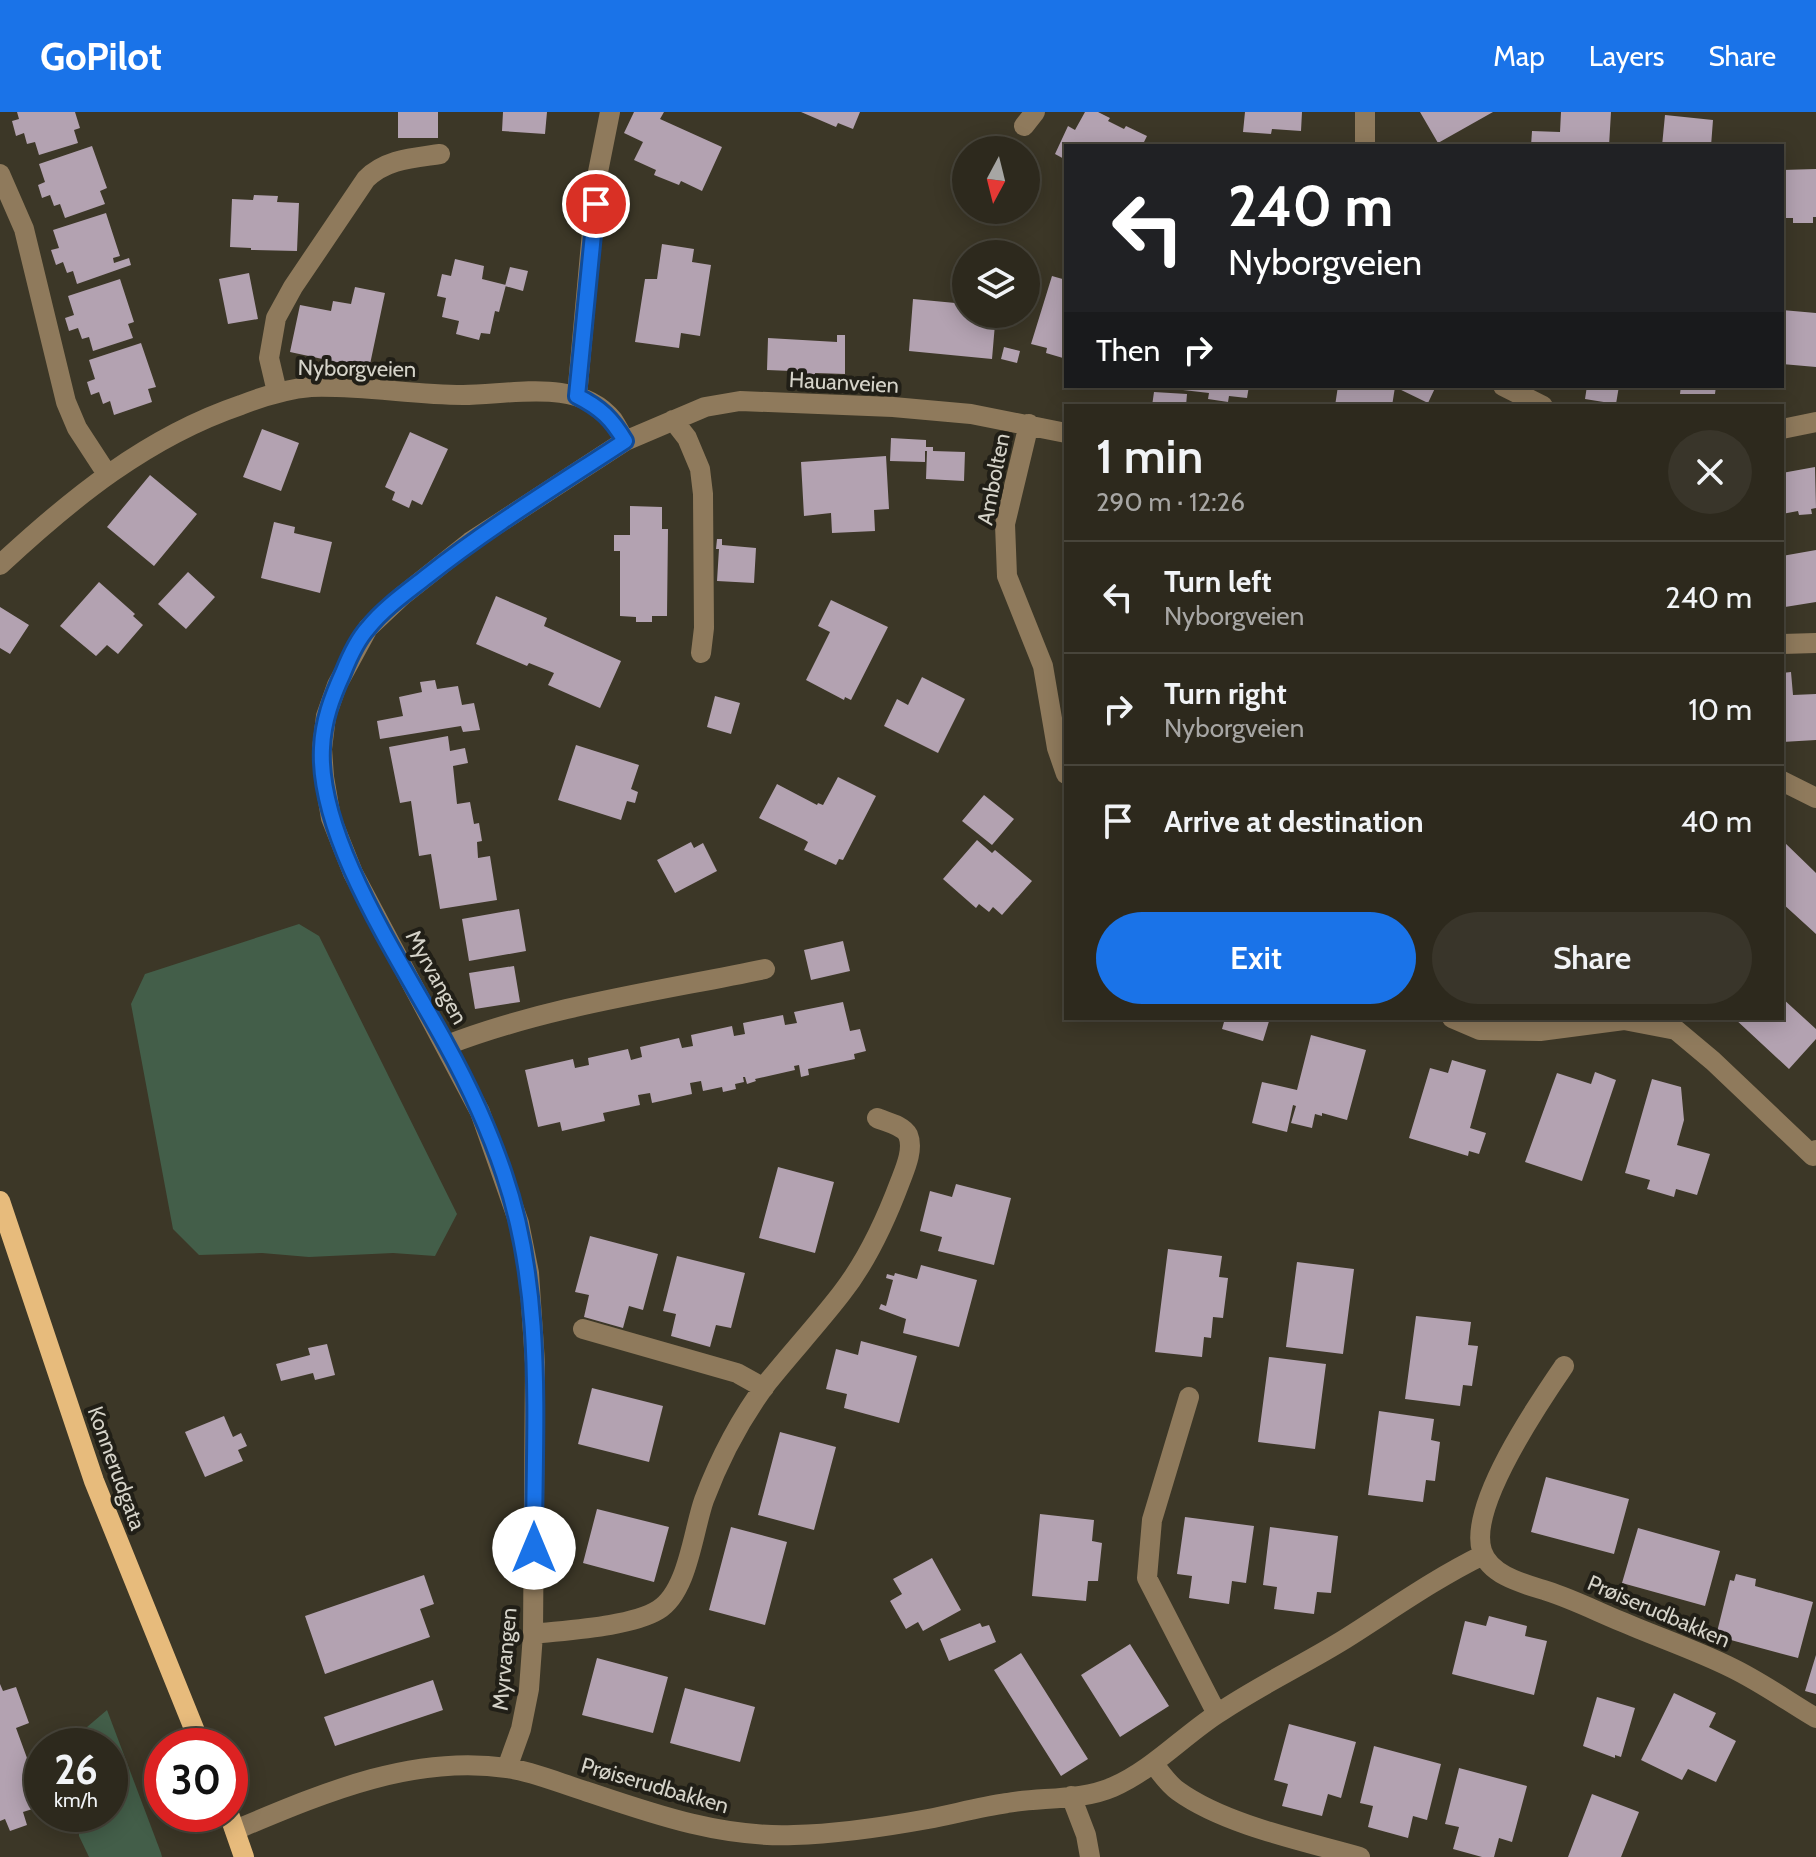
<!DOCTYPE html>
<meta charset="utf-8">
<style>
:root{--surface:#2d291d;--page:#39352a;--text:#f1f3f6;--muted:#a7a6a4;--line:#48453b;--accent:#1a73e8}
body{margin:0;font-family:Cabin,sans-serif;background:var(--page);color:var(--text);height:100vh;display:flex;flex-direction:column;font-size:30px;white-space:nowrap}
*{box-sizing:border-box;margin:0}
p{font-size:26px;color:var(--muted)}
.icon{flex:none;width:44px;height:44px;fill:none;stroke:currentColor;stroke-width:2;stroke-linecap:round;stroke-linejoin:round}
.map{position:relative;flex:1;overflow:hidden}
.details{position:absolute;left:1064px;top:292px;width:720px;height:616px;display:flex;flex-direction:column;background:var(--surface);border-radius:0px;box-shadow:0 4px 20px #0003,0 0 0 2px var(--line)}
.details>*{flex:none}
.guide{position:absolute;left:1064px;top:32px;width:720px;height:244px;border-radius:0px;box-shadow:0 4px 20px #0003,0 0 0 2px var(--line);background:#202124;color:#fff;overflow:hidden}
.needle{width:52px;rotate:187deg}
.controls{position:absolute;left:952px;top:24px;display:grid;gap:16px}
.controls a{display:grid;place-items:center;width:88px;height:88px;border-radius:50%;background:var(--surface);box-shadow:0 4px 20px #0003,0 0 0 2px var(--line);font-size:40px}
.speed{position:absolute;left:24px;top:1616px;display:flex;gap:16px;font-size:40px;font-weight:700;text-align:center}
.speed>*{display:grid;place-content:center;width:104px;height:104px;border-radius:50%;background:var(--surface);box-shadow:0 4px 20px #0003,0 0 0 2px var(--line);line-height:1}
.speed small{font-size:20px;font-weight:400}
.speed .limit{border:12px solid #d22;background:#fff;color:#111}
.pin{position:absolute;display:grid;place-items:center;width:68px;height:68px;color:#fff;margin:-34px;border:4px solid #fff;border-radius:50%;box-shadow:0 2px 8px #0007}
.me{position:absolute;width:88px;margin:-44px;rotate:0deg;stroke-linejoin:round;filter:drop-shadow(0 0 6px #0008)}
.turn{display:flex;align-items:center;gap:28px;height:168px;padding:0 32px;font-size:36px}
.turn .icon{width:104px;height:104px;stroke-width:2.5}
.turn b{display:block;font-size:56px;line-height:68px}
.then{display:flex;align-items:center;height:76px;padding:0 32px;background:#0003;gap:16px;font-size:30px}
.round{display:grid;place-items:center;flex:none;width:84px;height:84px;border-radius:42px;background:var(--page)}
.head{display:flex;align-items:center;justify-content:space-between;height:136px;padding:0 32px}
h1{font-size:48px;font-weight:600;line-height:60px}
.cta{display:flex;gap:16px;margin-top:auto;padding:16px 32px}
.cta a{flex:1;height:92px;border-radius:48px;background:var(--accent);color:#fff;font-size:32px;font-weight:600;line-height:92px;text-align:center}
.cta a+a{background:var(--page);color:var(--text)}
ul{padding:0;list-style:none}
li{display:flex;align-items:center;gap:24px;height:112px;padding:0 32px;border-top:2px solid var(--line)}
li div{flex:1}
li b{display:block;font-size:30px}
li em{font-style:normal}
header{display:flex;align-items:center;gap:48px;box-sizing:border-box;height:112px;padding:0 40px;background:var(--accent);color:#fff}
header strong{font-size:38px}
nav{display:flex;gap:44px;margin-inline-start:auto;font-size:28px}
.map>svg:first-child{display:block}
</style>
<header>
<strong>GoPilot</strong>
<nav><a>Map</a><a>Layers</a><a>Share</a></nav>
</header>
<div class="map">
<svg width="1816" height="1745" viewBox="0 0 1816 1745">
<rect width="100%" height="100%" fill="#3c3727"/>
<path fill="#435e49" d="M 299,812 L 319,824 L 457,1102 L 435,1144 L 393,1141 L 309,1145 L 262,1141 L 199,1143 L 173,1117 L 131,892 L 145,862 Z
M 107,1598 L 161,1741 L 162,1745 L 89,1745 L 79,1724 L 79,1702 L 110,1702 L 110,1634 L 80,1634 L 80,1621 Z"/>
<path fill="#b3a2b1" d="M 17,0 L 75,0 L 80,16 L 74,18 L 78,31 L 39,43 L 35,30 L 27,32 L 24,21 L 16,24 L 12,9 L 19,7 Z
M 398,0 L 438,0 L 438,26 L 398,26 Z
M 503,0 L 547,0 L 545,22 L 502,19 Z
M 634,0 L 664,0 L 660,7 L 722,35 L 702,79 L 681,69 L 679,73 L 654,63 L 656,58 L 634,48 L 643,30 L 624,21 Z
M 801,0 L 860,0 L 853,17 L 838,11 L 836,15 Z
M 1085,0 L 1098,0 L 1110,6 L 1108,9 L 1124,17 L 1126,14 L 1147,24 L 1142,34 L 1066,34 L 1066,48 L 1055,42 L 1068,14 L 1075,18 Z
M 1245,0 L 1302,0 L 1301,19 L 1272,17 L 1271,22 L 1243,20 Z
M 1420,0 L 1493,0 L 1438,31 Z
M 1561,0 L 1611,0 L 1609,34 L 1531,34 L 1532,19 L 1560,20 Z
M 1665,3 L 1713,8 L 1711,34 L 1662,34 Z
M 92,34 L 107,76 L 100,79 L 105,92 L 65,106 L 60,92 L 54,94 L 50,83 L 42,86 L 38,73 L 45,70 L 39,52 Z
M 1816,57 L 1816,105 L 1813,105 L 1813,111 L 1793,111 L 1793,106 L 1782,106 L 1782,58 Z
M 254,83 L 278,84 L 277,90 L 299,91 L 297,139 L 251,138 L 251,136 L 230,135 L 232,87 L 253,88 Z
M 106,101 L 120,144 L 113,146 L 114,151 L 129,146 L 131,153 L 77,172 L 73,159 L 67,161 L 63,150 L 56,153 L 51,138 L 59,136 L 53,118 Z
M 662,132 L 694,137 L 692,150 L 711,153 L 700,224 L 681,221 L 679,236 L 635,230 L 645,167 L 657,167 Z
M 455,147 L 484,154 L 482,167 L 506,173 L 499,200 L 495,199 L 490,222 L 481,221 L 479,228 L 456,222 L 459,209 L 442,205 L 446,186 L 437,184 L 442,162 L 451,164 Z
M 510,155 L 528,159 L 523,179 L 505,174 Z
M 249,161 L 258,207 L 228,212 L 219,167 Z
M 1052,164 L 1066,168 L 1066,241 L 1063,246 L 1046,241 L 1047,236 L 1031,232 Z
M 120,167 L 134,210 L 128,212 L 133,226 L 93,239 L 89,225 L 82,227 L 78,216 L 69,219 L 65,206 L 74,203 L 68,184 Z
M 355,175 L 385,181 L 369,257 L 290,240 L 300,193 L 331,199 L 333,189 L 351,192 Z
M 913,187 L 966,192 L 966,202 L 976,202 L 975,211 L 995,212 L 992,247 L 909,239 Z
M 1782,198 L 1816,201 L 1816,255 L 1782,252 Z
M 837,223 L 845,223 L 845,262 L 815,261 L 815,271 L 791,270 L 792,259 L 767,258 L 768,226 L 837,230 Z
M 141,231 L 156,275 L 148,277 L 152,290 L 114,303 L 110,289 L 103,292 L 99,280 L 91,283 L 87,270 L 95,267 L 89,248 Z
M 1004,235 L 1020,239 L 1017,251 L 1001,247 Z
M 1184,274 L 1249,274 L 1247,286 L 1229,284 L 1228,290 L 1208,287 L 1209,281 L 1183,278 Z
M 1338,274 L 1436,274 L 1428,291 L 1395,275 L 1392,294 L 1335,294 Z
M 1587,274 L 1619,274 L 1616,292 L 1585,287 Z
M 1681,274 L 1716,274 L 1715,282 L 1680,282 Z
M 1154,280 L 1187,282 L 1186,294 L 1152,294 Z
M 262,317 L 299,331 L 281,379 L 243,365 Z
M 410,320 L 448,337 L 422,393 L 412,388 L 409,396 L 392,388 L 395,380 L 385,375 Z
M 891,326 L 926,328 L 926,335 L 933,335 L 933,339 L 965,340 L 964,369 L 926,367 L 927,339 L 925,339 L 925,350 L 890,349 Z
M 886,344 L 889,397 L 874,398 L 875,419 L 832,421 L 831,401 L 804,404 L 801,350 Z
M 1815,355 L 1816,396 L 1811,397 L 1812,402 L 1799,403 L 1798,399 L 1782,402 L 1782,361 Z
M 150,363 L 197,402 L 154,454 L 107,415 Z
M 630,394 L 662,395 L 662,417 L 668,417 L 667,504 L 652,504 L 652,510 L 636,510 L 636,505 L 620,504 L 620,439 L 614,439 L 614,423 L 630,423 Z
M 274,410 L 295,415 L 294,421 L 332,430 L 320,481 L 261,466 Z
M 717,427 L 722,427 L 722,433 L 756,436 L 754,471 L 717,469 L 719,437 L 716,437 Z
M 1816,438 L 1816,490 L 1785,495 L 1782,476 L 1782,444 Z
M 188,460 L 215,485 L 186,517 L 158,492 Z
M 99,470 L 135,502 L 133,504 L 143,513 L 118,542 L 107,533 L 96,544 L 60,514 Z
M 496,484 L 547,506 L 544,514 L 621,549 L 600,596 L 548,573 L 554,561 L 529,551 L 527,554 L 476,532 Z
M 831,488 L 888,515 L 851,588 L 845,585 L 844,588 L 806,568 L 830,520 L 818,514 Z
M 0,495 L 29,513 L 10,542 L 0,536 Z
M 1791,560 L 1793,583 L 1816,582 L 1816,628 L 1782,630 L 1782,607 L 1784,607 L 1782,561 Z
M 922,565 L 965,587 L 938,641 L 884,614 L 897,587 L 908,593 Z
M 435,568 L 437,577 L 458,574 L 462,593 L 474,591 L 480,618 L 463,620 L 461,614 L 380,627 L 377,609 L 403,604 L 399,585 L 422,580 L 420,570 Z
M 715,584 L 740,591 L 731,622 L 707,615 Z
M 448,624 L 450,639 L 465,636 L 468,651 L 453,654 L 457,692 L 470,690 L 474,712 L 479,711 L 482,729 L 477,730 L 478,746 L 490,744 L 497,788 L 440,797 L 431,742 L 419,744 L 411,689 L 400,691 L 389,635 Z
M 576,633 L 639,653 L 631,677 L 638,680 L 635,691 L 627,689 L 621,708 L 558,688 Z
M 838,665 L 876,684 L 843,748 L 839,747 L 836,753 L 804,738 L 808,730 L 805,728 L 759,706 L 777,672 L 817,693 L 818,691 L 823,693 Z
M 984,683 L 1014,707 L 992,733 L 962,709 Z
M 977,728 L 992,741 L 995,738 L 1032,769 L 1002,803 L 993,795 L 989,800 L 979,792 L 976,796 L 943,767 Z
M 1782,728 L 1816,761 L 1816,822 L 1782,791 Z
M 691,730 L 694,736 L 703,731 L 717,759 L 675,781 L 657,748 Z
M 519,797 L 526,839 L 469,849 L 462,807 Z
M 843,829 L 850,859 L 811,868 L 804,838 Z
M 514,854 L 520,890 L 475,897 L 469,861 Z
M 1782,886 L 1816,917 L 1816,927 L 1789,957 L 1734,906 L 1782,906 Z
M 843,890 L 850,919 L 860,917 L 866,939 L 854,942 L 855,947 L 808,957 L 809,963 L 801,965 L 799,953 L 794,954 L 795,958 L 755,967 L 756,969 L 747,972 L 745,965 L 743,965 L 744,970 L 735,972 L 736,977 L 723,980 L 722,975 L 703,979 L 701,969 L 690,971 L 692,982 L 652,991 L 650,981 L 638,983 L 640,993 L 603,1001 L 605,1009 L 562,1019 L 560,1010 L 538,1015 L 525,958 L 573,947 L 575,956 L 589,953 L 588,946 L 628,937 L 631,948 L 642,945 L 640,935 L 679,926 L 682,936 L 693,934 L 691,923 L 732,914 L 734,924 L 745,922 L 743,911 L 783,903 L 785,913 L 797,911 L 794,900 Z
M 1215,906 L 1270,906 L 1263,929 L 1222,917 L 1224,910 Z
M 1311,923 L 1366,938 L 1347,1008 L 1322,1001 L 1322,1004 L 1315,1002 L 1312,1016 L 1291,1011 L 1296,994 L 1293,993 L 1287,1020 L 1252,1011 L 1262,970 L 1297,978 Z
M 1452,948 L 1486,958 L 1470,1016 L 1486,1021 L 1479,1042 L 1469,1039 L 1468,1044 L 1409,1026 L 1430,956 L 1448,961 Z
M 1595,960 L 1616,968 L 1582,1069 L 1525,1050 L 1557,961 L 1591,972 Z
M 1652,967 L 1681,975 L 1684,1008 L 1677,1033 L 1710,1042 L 1697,1083 L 1676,1077 L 1674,1085 L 1647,1077 L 1650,1068 L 1625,1061 Z
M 778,1055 L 834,1070 L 815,1141 L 759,1126 Z
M 956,1072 L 1011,1086 L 994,1153 L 938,1139 L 942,1125 L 920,1119 L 930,1079 L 952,1085 Z
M 590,1124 L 658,1142 L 643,1198 L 629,1194 L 623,1216 L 584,1205 L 589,1183 L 575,1180 Z
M 1168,1137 L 1222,1144 L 1219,1165 L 1228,1166 L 1223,1206 L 1213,1205 L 1211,1226 L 1204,1225 L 1202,1245 L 1155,1240 Z
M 677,1144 L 745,1161 L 731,1216 L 716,1213 L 710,1235 L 671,1224 L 676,1202 L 663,1199 Z
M 1297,1150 L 1354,1157 L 1343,1242 L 1286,1235 Z
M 921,1153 L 977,1168 L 959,1235 L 903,1221 L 906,1207 L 879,1197 L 881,1192 L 886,1194 L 893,1168 L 886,1166 L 887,1162 L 894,1164 L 895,1161 L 917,1167 Z
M 1416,1204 L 1471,1210 L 1468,1233 L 1478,1234 L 1472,1274 L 1463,1273 L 1460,1294 L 1405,1287 Z
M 861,1229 L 917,1244 L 899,1311 L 844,1296 L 847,1282 L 826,1277 L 836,1237 L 858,1243 Z
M 327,1232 L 335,1263 L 315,1268 L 313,1261 L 281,1269 L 276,1252 L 310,1243 L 308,1236 Z
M 1269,1245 L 1326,1252 L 1315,1337 L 1258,1330 Z
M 592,1276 L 663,1294 L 649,1350 L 578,1332 Z
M 1379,1299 L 1434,1307 L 1431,1328 L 1440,1330 L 1435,1369 L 1426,1368 L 1423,1390 L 1368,1383 Z
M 224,1304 L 233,1325 L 241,1321 L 247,1334 L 238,1338 L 243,1349 L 205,1365 L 185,1320 Z
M 780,1320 L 836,1335 L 814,1418 L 758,1403 Z
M 1546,1365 L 1629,1387 L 1614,1442 L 1531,1420 Z
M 597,1397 L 669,1415 L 654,1470 L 583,1451 Z
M 1040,1402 L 1094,1408 L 1092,1429 L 1102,1431 L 1098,1469 L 1088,1469 L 1086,1489 L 1032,1484 Z
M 1185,1405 L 1254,1414 L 1246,1471 L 1232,1469 L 1229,1492 L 1189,1486 L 1192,1464 L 1177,1462 Z
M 731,1415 L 787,1430 L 765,1513 L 709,1498 Z
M 1270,1415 L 1338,1424 L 1331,1481 L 1317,1480 L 1314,1502 L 1274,1497 L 1277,1475 L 1263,1473 Z
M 1638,1416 L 1720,1439 L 1705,1494 L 1622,1471 Z
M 932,1446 L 961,1498 L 923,1519 L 918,1510 L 906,1517 L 890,1489 L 902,1482 L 893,1467 Z
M 1736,1462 L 1756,1467 L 1755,1474 L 1813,1490 L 1798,1546 L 1716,1524 L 1730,1468 L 1734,1469 Z
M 424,1463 L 434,1492 L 420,1497 L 430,1525 L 325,1562 L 305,1504 Z
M 1489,1504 L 1527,1514 L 1525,1524 L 1547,1529 L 1534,1583 L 1452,1562 L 1465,1509 L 1486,1514 Z
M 980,1511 L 982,1515 L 989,1513 L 996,1530 L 949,1549 L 940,1527 Z
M 1130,1532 L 1169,1594 L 1120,1625 L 1081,1563 Z
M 1021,1541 L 1088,1647 L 1061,1664 L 994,1558 Z
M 1816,1543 L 1816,1582 L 1805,1579 Z
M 597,1546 L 668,1565 L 653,1621 L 582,1603 Z
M 433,1568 L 443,1598 L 335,1634 L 324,1605 Z
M 0,1572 L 3,1579 L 16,1575 L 29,1611 L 16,1616 L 27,1646 L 31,1644 L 38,1662 L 32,1663 L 42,1691 L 42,1694 L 23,1700 L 27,1713 L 10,1719 L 5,1707 L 0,1709 Z
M 685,1576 L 755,1595 L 740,1650 L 670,1631 Z
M 1674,1581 L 1716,1601 L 1709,1615 L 1736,1629 L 1716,1670 L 1688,1657 L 1682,1668 L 1641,1648 Z
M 1597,1585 L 1635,1596 L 1621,1645 L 1615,1643 L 1615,1646 L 1583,1634 Z
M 1289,1612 L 1356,1630 L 1341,1686 L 1328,1682 L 1322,1704 L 1282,1694 L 1288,1672 L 1274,1668 Z
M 1374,1634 L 1441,1652 L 1427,1708 L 1413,1704 L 1408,1726 L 1368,1715 L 1373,1694 L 1360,1691 Z
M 1459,1656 L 1527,1674 L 1512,1730 L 1499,1726 L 1494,1745 L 1482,1745 L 1453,1737 L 1459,1715 L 1445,1712 Z
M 1592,1682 L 1639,1700 L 1621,1745 L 1568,1745 Z"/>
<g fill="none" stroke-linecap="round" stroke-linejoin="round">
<path stroke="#8f7a5c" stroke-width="20" d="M 1024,14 L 1035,0
M 1365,34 L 1365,0
M 0,62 L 24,117 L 66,290 L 77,316 L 107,362
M 1503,274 L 1543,294
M 277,280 L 269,246 L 276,206 L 293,175 L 366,67 C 386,47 413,46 440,42
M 577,284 L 597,65 L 610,0
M 673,308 L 687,326 L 700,357 L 703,382 L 704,516 L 701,541
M 1029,312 L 1005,412 L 1007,464 L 1043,554 L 1057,636 L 1066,662
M 1782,317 L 1816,310
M 0,453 C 72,386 147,325 241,293 C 264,284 286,277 311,275 C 362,273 412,283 463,283 C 510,283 579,265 613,308 C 617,314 621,322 625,329
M 1782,532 L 1816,531
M 1782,669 L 1816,686
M 1452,906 L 1480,918 L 1540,919 L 1624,908 L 1676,918 L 1713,949 L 1813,1044 L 1816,1038
M 447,933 C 548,894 659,879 765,857
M 583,1217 L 737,1261 L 764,1276
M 1564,1254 C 1538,1292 1468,1394 1482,1439 C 1490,1464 1525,1472 1547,1479 C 1572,1487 1596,1499 1620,1509 C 1657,1525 1696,1538 1732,1556 C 1761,1570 1789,1590 1816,1606
M 1189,1285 L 1152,1408 L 1147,1466 L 1217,1602
M 533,1522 C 566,1518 630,1515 658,1498 C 688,1480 693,1419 704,1388 C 719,1348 741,1306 767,1271 C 791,1241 817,1213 841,1182 C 867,1149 885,1110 900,1070 C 905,1057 914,1037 908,1023 C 903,1013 886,1010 877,1006
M 1153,1651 C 1160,1660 1168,1672 1178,1679 C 1225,1713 1304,1729 1360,1745
M 507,1656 L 521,1617 L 529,1577 L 533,1522 L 535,1251 L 529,1161 L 519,1111 L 480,1000 L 353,761 L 331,706 L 324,665 L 322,637 L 326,604 L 337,573 L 368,516 L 402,484 L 470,430 L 625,329 L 705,295 L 740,289 L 893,295 L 971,302 L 1066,321
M 1071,1684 L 1086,1723 L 1090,1745
M 235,1718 C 321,1682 412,1642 507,1656 C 534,1660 559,1671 585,1679 C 653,1702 721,1726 794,1723 C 839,1722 884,1715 928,1707 C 954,1702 980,1695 1007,1691 C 1040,1685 1081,1689 1113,1675 C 1152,1658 1182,1625 1217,1602 C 1258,1574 1303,1553 1345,1527 C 1391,1498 1434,1467 1483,1443"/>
<path stroke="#e7bb7c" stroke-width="20" d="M 0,1089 L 94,1369 L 201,1634
M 229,1702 L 244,1745"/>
</g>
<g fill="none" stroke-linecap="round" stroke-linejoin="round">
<g stroke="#114b97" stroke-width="20">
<path id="route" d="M 534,1436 C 534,1311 545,1182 504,1062 C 489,1017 469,974 446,932 C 403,852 317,727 322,636 C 323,609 332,585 343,561 C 349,546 357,528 368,516 C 384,496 407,480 426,465 C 489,415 558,373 625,329 C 612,307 601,296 577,284 L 596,92"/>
</g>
<use href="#route" stroke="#1a73e8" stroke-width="14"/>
</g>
<g text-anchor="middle" stroke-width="8" stroke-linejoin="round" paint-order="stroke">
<g font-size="22" fill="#d5d3c9" stroke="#211f17">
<text transform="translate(357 256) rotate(1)" y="8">Nyborgveien</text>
<text transform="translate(844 270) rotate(3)" y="8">Hauanveien</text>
<text transform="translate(993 367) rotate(-79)" y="8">Ambolten</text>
<text transform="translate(437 865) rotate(61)" y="8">Myrvangen</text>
<text transform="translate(117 1356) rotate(70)" y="8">Konnerudgata</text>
<text transform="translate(1659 1499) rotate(23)" y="8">Prøiserudbakken</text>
<text transform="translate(504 1547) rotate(-85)" y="8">Myrvangen</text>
<text transform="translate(655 1673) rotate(16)" y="8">Prøiserudbakken</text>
</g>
</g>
</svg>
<div class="controls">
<a><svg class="needle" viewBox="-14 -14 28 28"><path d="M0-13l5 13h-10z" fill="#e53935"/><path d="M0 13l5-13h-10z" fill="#a7a6a4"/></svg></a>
<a><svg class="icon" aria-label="layers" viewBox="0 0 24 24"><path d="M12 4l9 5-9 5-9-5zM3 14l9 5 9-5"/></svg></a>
</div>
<div class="speed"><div>26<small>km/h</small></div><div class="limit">30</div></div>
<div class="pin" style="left:596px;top:92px;background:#d93025"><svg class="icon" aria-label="arrive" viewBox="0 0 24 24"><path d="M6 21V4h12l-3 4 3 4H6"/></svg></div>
<svg class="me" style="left:534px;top:1436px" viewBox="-20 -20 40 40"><circle r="19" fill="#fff"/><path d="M0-13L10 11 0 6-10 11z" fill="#1a73e8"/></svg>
<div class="guide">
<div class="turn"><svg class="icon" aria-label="left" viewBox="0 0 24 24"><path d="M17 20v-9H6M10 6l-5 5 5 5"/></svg><div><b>240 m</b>Nyborgveien</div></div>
<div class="then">Then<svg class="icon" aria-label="right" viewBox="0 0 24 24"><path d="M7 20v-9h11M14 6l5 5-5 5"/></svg></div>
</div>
<section class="details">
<div class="head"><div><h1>1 min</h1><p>290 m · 12:26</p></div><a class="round"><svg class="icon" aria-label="close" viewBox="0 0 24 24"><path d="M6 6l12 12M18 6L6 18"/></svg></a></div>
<ul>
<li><svg class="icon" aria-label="left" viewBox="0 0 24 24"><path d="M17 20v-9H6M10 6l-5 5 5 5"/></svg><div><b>Turn left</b><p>Nyborgveien</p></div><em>240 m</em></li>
<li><svg class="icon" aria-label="right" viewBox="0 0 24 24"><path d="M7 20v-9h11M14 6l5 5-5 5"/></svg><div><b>Turn right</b><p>Nyborgveien</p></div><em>10 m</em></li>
<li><svg class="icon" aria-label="arrive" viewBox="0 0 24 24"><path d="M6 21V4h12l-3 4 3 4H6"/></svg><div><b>Arrive at destination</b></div><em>40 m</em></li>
</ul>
<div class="cta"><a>Exit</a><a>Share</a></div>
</section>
</div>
